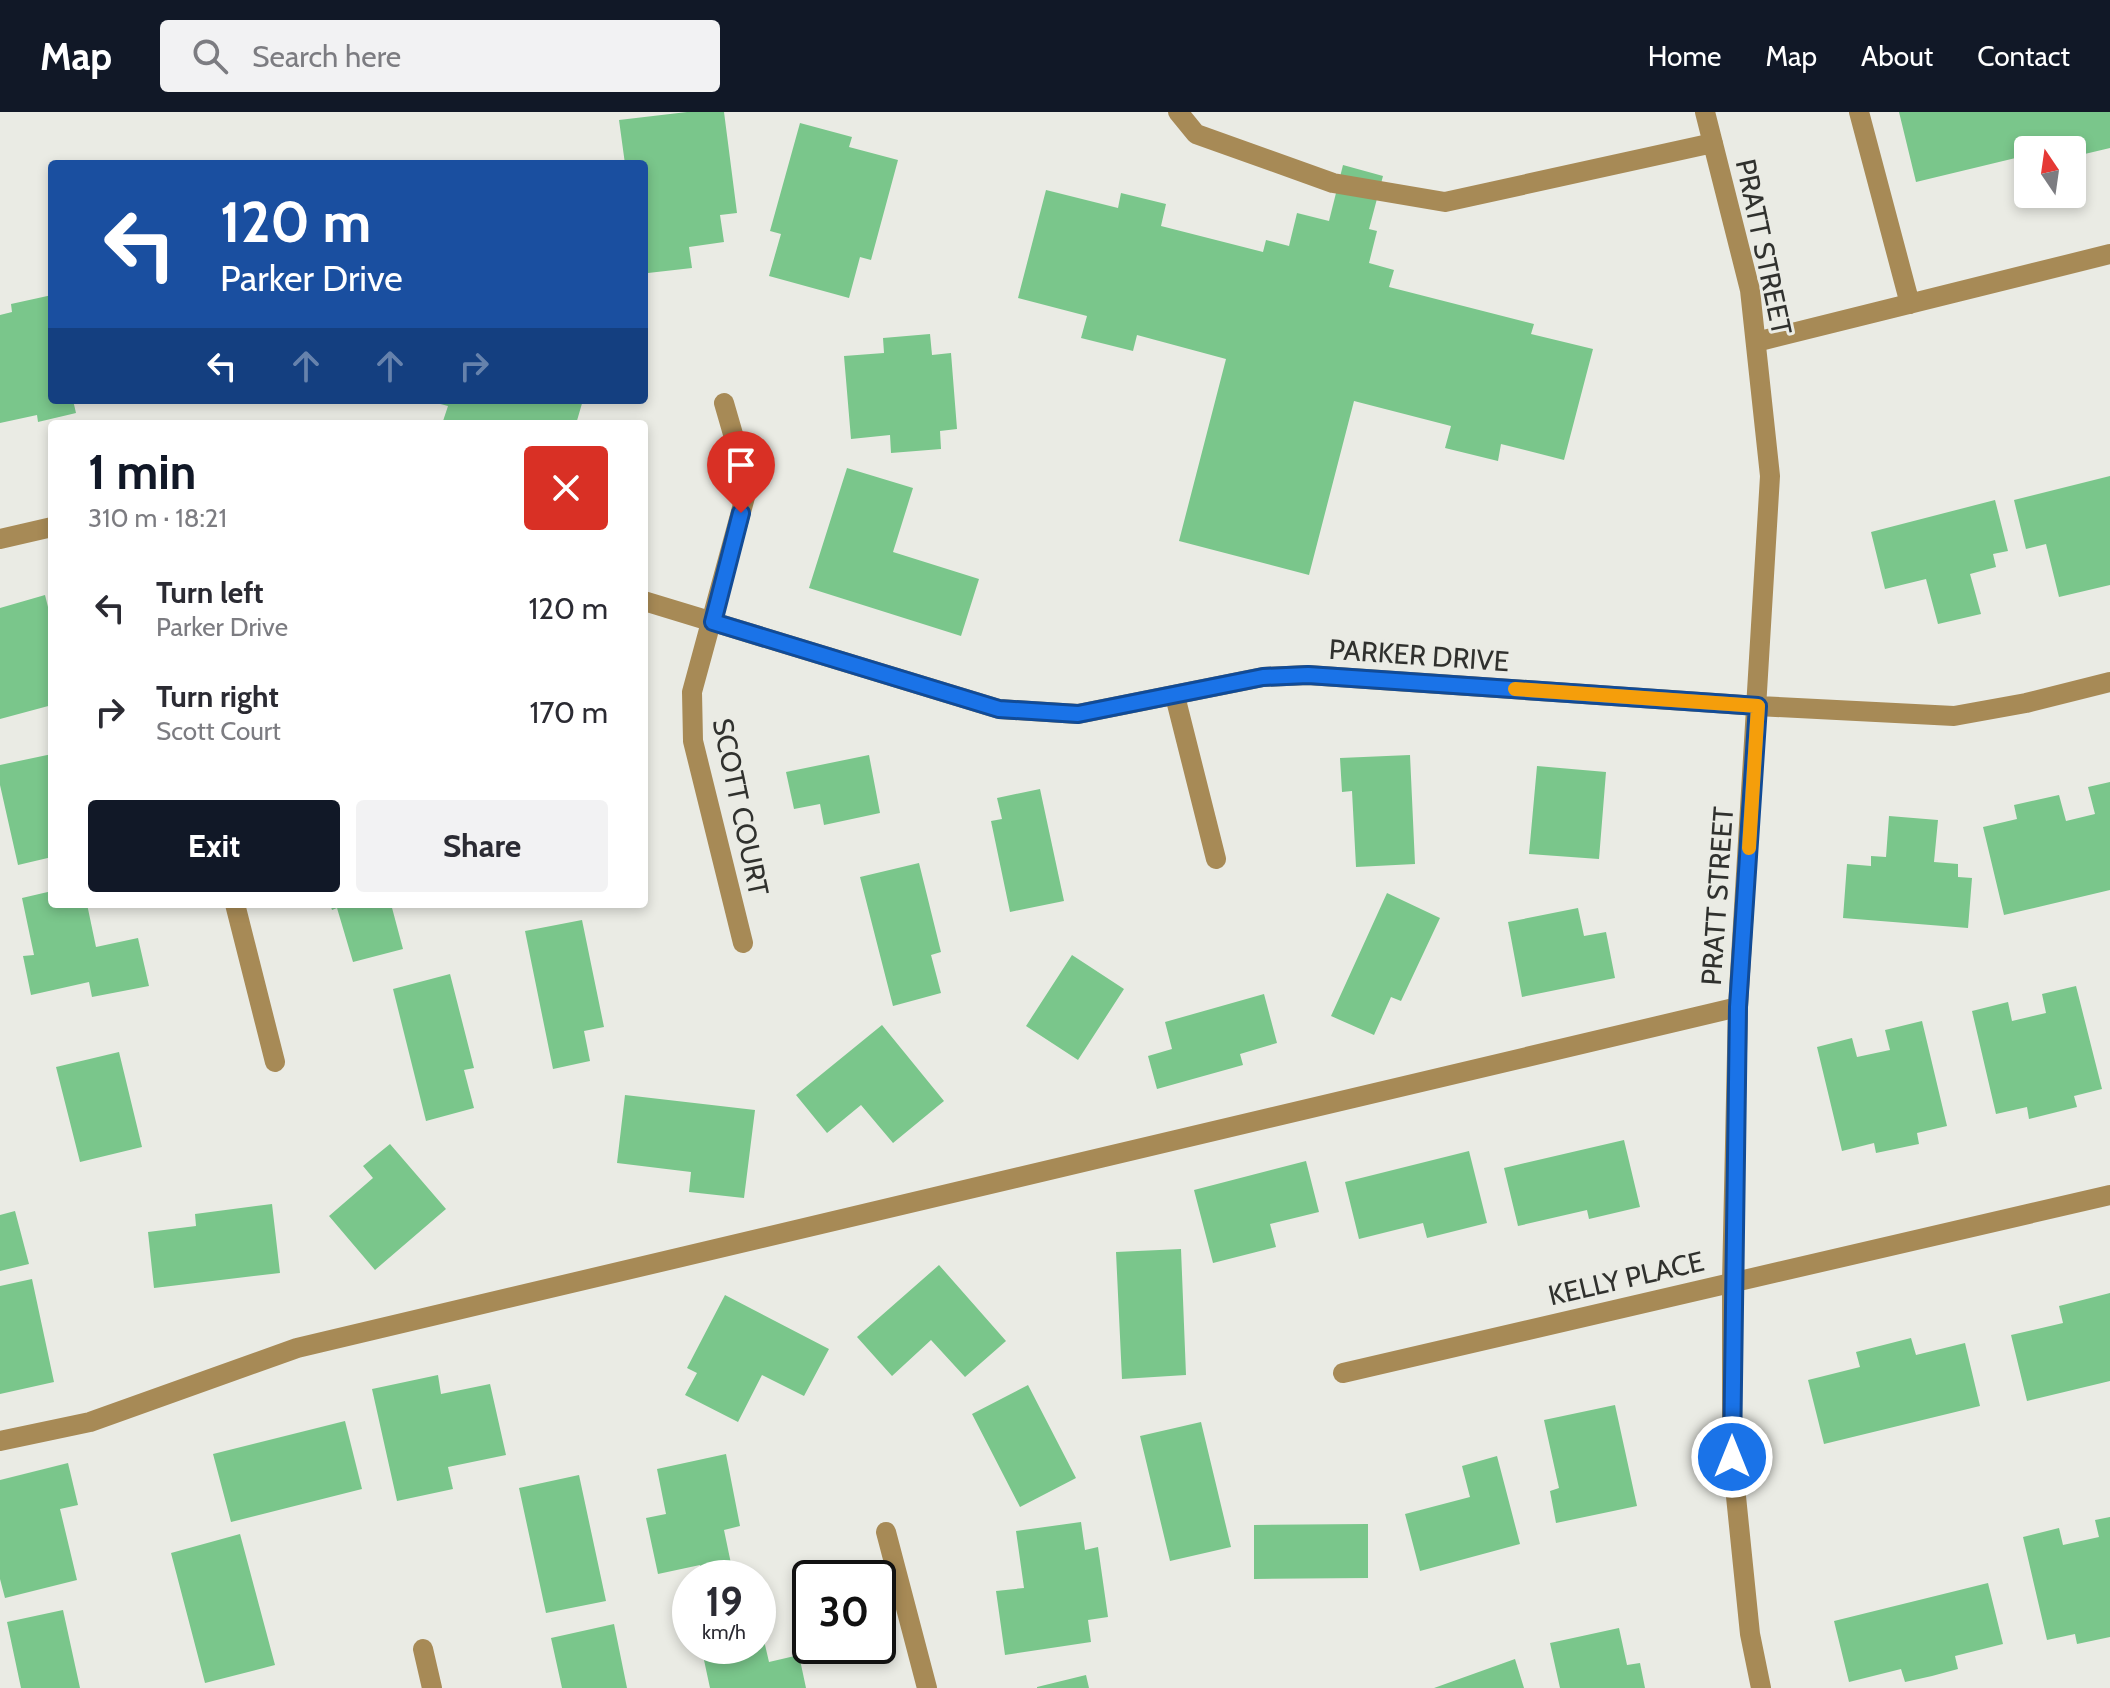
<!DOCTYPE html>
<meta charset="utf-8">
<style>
:root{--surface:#fff;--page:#f2f2f3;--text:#2b2b33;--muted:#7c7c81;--accent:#111827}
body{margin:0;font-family:Cabin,sans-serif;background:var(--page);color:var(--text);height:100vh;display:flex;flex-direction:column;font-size:30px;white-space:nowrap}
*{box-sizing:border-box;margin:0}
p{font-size:26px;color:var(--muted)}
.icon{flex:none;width:44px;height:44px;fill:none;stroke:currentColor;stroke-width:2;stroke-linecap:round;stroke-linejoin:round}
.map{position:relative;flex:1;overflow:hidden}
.details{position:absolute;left:48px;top:308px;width:600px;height:488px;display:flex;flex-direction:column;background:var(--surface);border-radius:8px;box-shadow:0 4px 12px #0003}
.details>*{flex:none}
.banner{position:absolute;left:48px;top:48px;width:600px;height:244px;border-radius:8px;box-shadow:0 4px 12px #0003;background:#1a4fa0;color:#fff;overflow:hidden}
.needle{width:52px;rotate:347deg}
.fabs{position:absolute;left:2014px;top:24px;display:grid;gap:16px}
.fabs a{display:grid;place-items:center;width:72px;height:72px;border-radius:8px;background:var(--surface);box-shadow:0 4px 12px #0003;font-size:40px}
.speed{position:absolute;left:672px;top:1448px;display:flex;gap:16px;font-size:40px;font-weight:700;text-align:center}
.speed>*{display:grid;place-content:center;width:104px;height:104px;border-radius:50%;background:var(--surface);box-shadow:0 4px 12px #0003;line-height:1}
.speed small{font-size:20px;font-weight:400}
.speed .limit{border:4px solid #111;border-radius:12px;background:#fff;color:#111}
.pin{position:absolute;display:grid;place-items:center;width:68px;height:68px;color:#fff;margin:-82px -34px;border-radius:50% 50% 50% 0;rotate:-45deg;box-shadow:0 0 8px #0007}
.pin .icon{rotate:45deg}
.me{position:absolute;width:88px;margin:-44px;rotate:0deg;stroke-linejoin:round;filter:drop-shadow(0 0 6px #0008)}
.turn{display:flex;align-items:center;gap:28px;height:168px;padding:0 40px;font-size:36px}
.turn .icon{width:104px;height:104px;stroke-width:2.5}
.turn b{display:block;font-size:56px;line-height:68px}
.lanes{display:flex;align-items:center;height:76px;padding:0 40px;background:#0003;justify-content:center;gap:40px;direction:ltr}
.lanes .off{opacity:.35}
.round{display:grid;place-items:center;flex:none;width:84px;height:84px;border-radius:8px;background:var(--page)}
.head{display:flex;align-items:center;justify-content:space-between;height:136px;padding:0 40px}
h1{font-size:48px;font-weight:700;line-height:60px;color:var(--accent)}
.action{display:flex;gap:16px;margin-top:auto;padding:16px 40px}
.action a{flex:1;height:92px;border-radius:8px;background:var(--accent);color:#fff;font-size:32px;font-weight:700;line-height:92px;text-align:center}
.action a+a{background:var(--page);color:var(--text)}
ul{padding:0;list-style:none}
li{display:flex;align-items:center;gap:24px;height:104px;padding:0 40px}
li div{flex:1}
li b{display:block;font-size:30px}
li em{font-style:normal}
header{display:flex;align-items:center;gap:48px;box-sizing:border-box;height:112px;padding:0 40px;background:var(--accent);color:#fff}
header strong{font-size:38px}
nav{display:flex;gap:44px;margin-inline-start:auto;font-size:28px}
.search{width:560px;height:72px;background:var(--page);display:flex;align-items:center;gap:20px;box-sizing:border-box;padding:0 28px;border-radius:8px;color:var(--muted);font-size:30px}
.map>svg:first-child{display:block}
</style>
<header>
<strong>Map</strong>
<div class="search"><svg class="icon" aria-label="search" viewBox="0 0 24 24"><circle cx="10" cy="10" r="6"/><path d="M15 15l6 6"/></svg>Search here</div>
<nav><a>Home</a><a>Map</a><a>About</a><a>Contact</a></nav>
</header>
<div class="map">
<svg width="2110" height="1576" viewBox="0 0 2110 1576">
<rect width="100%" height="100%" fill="#eaebe4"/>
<path fill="#7ac68b" d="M 687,0 L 724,0 L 737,101 L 720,103 L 724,130 L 689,135 L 692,156 L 648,161 L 644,52 L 625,52 L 619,8 Z
M 1899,0 L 2110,0 L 2110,36 L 2072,45 L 2072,38 L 2062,35 L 2028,38 L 2028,43 L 1916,70 Z
M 800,11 L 852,25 L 849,35 L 898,48 L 871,148 L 860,145 L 849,186 L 769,164 L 781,122 L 770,119 Z
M 1343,53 L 1383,64 L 1369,117 L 1377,119 L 1369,151 L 1394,158 L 1389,175 L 1534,212 L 1531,222 L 1593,237 L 1564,348 L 1501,332 L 1498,349 L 1445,336 L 1451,314 L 1354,289 L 1309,463 L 1179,429 L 1226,247 L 1137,223 L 1133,239 L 1081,226 L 1087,204 L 1018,186 L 1046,78 L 1118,96 L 1121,81 L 1166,92 L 1161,114 L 1263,140 L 1266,128 L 1289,134 L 1297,101 L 1329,109 Z
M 52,183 L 52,288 L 73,288 L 76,301 L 38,310 L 37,303 L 0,311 L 0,203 L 12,200 L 11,192 Z
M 930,222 L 932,243 L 951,241 L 957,317 L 940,319 L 941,337 L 891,341 L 890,323 L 851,327 L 844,244 L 884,241 L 883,226 Z
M 583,288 L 576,312 L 442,312 L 448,294 L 429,289 Z
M 847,356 L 913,376 L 893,440 L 979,467 L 961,524 L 809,476 Z
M 2110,364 L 2110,473 L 2059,485 L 2046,432 L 2026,437 L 2014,388 Z
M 1995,388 L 2008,439 L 1993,442 L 1996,455 L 1970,462 L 1981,502 L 1938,512 L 1926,467 L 1885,477 L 1871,420 Z
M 45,483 L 52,511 L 52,593 L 0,607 L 0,496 Z
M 52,642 L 52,745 L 18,753 L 0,673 L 0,653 Z
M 869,643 L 880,701 L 824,713 L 820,692 L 794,697 L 786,660 Z
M 1410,643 L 1415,752 L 1356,755 L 1352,679 L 1342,680 L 1340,646 Z
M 1537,654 L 1606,660 L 1599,747 L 1529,742 Z
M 2110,670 L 2110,778 L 2004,803 L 1983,715 L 2017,707 L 2014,693 L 2059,683 L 2066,709 L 2095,702 L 2088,675 Z
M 1040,677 L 1064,789 L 1010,800 L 991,709 L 1002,707 L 997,686 Z
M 1889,704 L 1938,708 L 1934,750 L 1958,752 L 1958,765 L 1972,766 L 1968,816 L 1843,806 L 1847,752 L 1871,754 L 1871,744 L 1886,745 Z
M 919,751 L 941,840 L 931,843 L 941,881 L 893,894 L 860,765 Z
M 52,779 L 52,792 L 87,792 L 96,835 L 138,826 L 149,874 L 92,885 L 89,870 L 31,883 L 23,844 L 34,843 L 22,786 Z
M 1387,781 L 1440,806 L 1401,889 L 1391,885 L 1374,923 L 1331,904 Z
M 330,792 L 391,792 L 403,837 L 353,850 L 337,796 L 332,798 Z
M 1578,796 L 1584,824 L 1606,820 L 1615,866 L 1522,885 L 1508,810 Z
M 582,808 L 604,915 L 584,919 L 590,949 L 553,957 L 525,819 Z
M 1072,843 L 1124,877 L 1078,948 L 1026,914 Z
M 450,862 L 474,956 L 464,958 L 474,996 L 426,1009 L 393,877 Z
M 2076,874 L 2102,977 L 2074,984 L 2077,995 L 2029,1007 L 2027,995 L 1996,1002 L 1972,899 L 2008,890 L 2012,909 L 2046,901 L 2042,882 Z
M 1264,882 L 1277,931 L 1240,942 L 1243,953 L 1157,977 L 1148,944 L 1172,937 L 1165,910 Z
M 1922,909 L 1947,1014 L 1917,1021 L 1919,1032 L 1876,1041 L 1874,1031 L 1842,1039 L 1817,935 L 1852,926 L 1857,945 L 1890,938 L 1885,918 Z
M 882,913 L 944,989 L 893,1031 L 861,993 L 827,1021 L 796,983 Z
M 119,940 L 142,1035 L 80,1050 L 56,955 Z
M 625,983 L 755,998 L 744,1086 L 689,1080 L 691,1060 L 617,1051 Z
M 1624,1028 L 1640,1095 L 1589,1107 L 1587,1098 L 1518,1114 L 1504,1056 Z
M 390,1032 L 446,1097 L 375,1158 L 329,1104 L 373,1066 L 363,1054 Z
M 1469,1039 L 1487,1111 L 1427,1126 L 1423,1111 L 1359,1127 L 1345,1070 Z
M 1306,1049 L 1319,1100 L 1270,1112 L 1276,1135 L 1213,1151 L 1194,1078 Z
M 272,1092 L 280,1161 L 154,1176 L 148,1120 L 196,1114 L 195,1102 Z
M 15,1099 L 29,1152 L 0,1159 L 0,1103 Z
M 1181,1137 L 1186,1263 L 1122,1267 L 1116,1140 Z
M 939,1153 L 1006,1229 L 965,1265 L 931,1228 L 892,1264 L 857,1225 Z
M 32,1167 L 54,1270 L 0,1282 L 0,1174 Z
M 2110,1181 L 2110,1269 L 2027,1289 L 2011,1223 L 2063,1211 L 2059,1194 Z
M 725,1183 L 829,1237 L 804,1284 L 762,1263 L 738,1310 L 685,1283 L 697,1261 L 687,1256 Z
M 1911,1226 L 1916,1243 L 1965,1231 L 1980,1294 L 1824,1332 L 1808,1268 L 1860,1255 L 1856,1240 Z
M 438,1263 L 441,1282 L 490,1272 L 506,1343 L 448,1355 L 453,1377 L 397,1389 L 372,1277 Z
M 1028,1273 L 1076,1366 L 1020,1395 L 972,1302 Z
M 1615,1293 L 1637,1394 L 1556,1411 L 1550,1379 L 1559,1376 L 1544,1308 Z
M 345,1309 L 362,1377 L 231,1410 L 213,1342 Z
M 1201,1310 L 1231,1435 L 1170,1449 L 1140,1324 Z
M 726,1342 L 740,1414 L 724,1418 L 734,1466 L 703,1466 L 700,1453 L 658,1462 L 646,1406 L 666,1402 L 657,1357 Z
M 1497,1344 L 1520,1432 L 1420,1459 L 1405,1402 L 1470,1385 L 1462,1354 Z
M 68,1351 L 78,1393 L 60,1397 L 77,1468 L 5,1486 L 0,1467 L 0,1368 Z
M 579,1363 L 606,1489 L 546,1501 L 519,1376 Z
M 2110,1405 L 2110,1525 L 2077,1532 L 2075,1522 L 2047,1528 L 2023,1425 L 2059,1416 L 2063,1433 L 2099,1425 L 2095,1408 Z
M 1081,1410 L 1085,1438 L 1098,1435 L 1108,1505 L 1088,1508 L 1091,1530 L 1005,1543 L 996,1479 L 1024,1476 L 1016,1419 Z
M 1368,1412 L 1368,1466 L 1254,1467 L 1254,1413 Z
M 240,1422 L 275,1553 L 205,1571 L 171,1441 Z
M 1988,1471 L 2003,1532 L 1955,1544 L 1958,1557 L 1932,1564 L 1905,1570 L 1901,1557 L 1849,1570 L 1834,1509 Z
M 63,1498 L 80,1576 L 21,1576 L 7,1510 Z
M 759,1507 L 769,1550 L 799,1543 L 806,1576 L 710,1576 L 701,1534 L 758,1534 Z
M 614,1512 L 627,1576 L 562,1576 L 551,1526 Z
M 1619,1516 L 1627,1553 L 1640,1551 L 1645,1576 L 1560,1576 L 1550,1531 Z
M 1515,1547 L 1524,1576 L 1434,1576 Z
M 1086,1563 L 1089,1576 L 1037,1576 L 1037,1575 Z"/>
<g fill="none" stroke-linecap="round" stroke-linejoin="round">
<path stroke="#a78a56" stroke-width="20" d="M 1178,0 L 1196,22 L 1333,71 L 1445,90 L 1713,31
M 1705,0 L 1750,178 L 1770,364 L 1738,895 L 1732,1170 L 1732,1345 L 1750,1522 L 1761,1576
M 1859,0 L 1910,192
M 1756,230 L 2110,142
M 724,291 L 748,374 L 692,580 L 693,629 L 743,831
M 0,427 L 52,415
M 644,489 L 999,597 L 1078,602 L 1263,565 L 1308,563 L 1758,594 L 1954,604 L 2026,591 L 2110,570
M 1175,584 L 1216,747
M 235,792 L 275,950
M 1343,1261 L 2110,1083
M 0,1329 L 90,1310 L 297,1236 L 1738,895
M 886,1420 L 927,1576
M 423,1537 L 432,1576"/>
</g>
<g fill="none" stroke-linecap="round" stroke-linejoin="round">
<g stroke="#114b97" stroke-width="20">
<path id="route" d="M 741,401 L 713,510 L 999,597 L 1078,602 L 1263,565 L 1308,563 L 1758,594 L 1738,895 L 1732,1345"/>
</g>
<use href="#route" stroke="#1a73e8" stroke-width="14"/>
<path stroke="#f59e0b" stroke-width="14" d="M 1515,577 L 1758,594 L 1749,736"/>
</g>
<g text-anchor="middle" stroke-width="6" stroke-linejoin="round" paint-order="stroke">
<g font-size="28" fill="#30312e" stroke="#eaebe4">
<text transform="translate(1764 135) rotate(78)" y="10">PRATT STREET</text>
<text transform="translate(1419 543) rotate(4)" y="10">PARKER DRIVE</text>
<text transform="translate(741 695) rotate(78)" y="10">SCOTT COURT</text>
<text transform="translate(1717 784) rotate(-86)" y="10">PRATT STREET</text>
<text transform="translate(1626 1166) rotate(-13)" y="10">KELLY PLACE</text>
</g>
</g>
</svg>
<div class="fabs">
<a><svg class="needle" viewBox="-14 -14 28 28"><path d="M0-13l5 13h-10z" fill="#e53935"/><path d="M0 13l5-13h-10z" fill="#7c7c81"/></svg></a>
</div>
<div class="speed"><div>19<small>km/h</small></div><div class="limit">30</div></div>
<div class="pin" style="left:741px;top:401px;background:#d93025"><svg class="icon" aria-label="arrive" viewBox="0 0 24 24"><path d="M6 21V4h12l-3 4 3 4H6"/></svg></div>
<svg class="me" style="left:1732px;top:1345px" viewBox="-20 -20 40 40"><circle r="17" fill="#1a73e8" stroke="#fff" stroke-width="3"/><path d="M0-11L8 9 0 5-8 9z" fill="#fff"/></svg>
<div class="banner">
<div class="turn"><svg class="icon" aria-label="left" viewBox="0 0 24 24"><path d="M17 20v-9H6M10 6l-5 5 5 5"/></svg><div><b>120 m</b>Parker Drive</div></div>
<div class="lanes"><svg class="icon" aria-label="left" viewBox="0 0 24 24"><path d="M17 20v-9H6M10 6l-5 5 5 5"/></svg><svg class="icon off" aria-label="ahead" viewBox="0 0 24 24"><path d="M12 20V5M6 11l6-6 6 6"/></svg><svg class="icon off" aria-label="ahead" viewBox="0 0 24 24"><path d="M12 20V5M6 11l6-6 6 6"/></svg><svg class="icon off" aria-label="right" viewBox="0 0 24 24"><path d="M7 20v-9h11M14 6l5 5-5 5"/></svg></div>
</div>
<section class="details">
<div class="head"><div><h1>1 min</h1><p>310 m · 18:21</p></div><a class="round" style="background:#d93025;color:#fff"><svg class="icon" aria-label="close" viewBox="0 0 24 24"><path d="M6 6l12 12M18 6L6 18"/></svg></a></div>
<ul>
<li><svg class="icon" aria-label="left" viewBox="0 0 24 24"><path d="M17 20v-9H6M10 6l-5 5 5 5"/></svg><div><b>Turn left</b><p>Parker Drive</p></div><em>120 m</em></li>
<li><svg class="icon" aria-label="right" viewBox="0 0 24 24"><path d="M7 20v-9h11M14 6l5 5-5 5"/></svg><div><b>Turn right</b><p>Scott Court</p></div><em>170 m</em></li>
</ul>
<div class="action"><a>Exit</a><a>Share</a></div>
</section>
</div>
